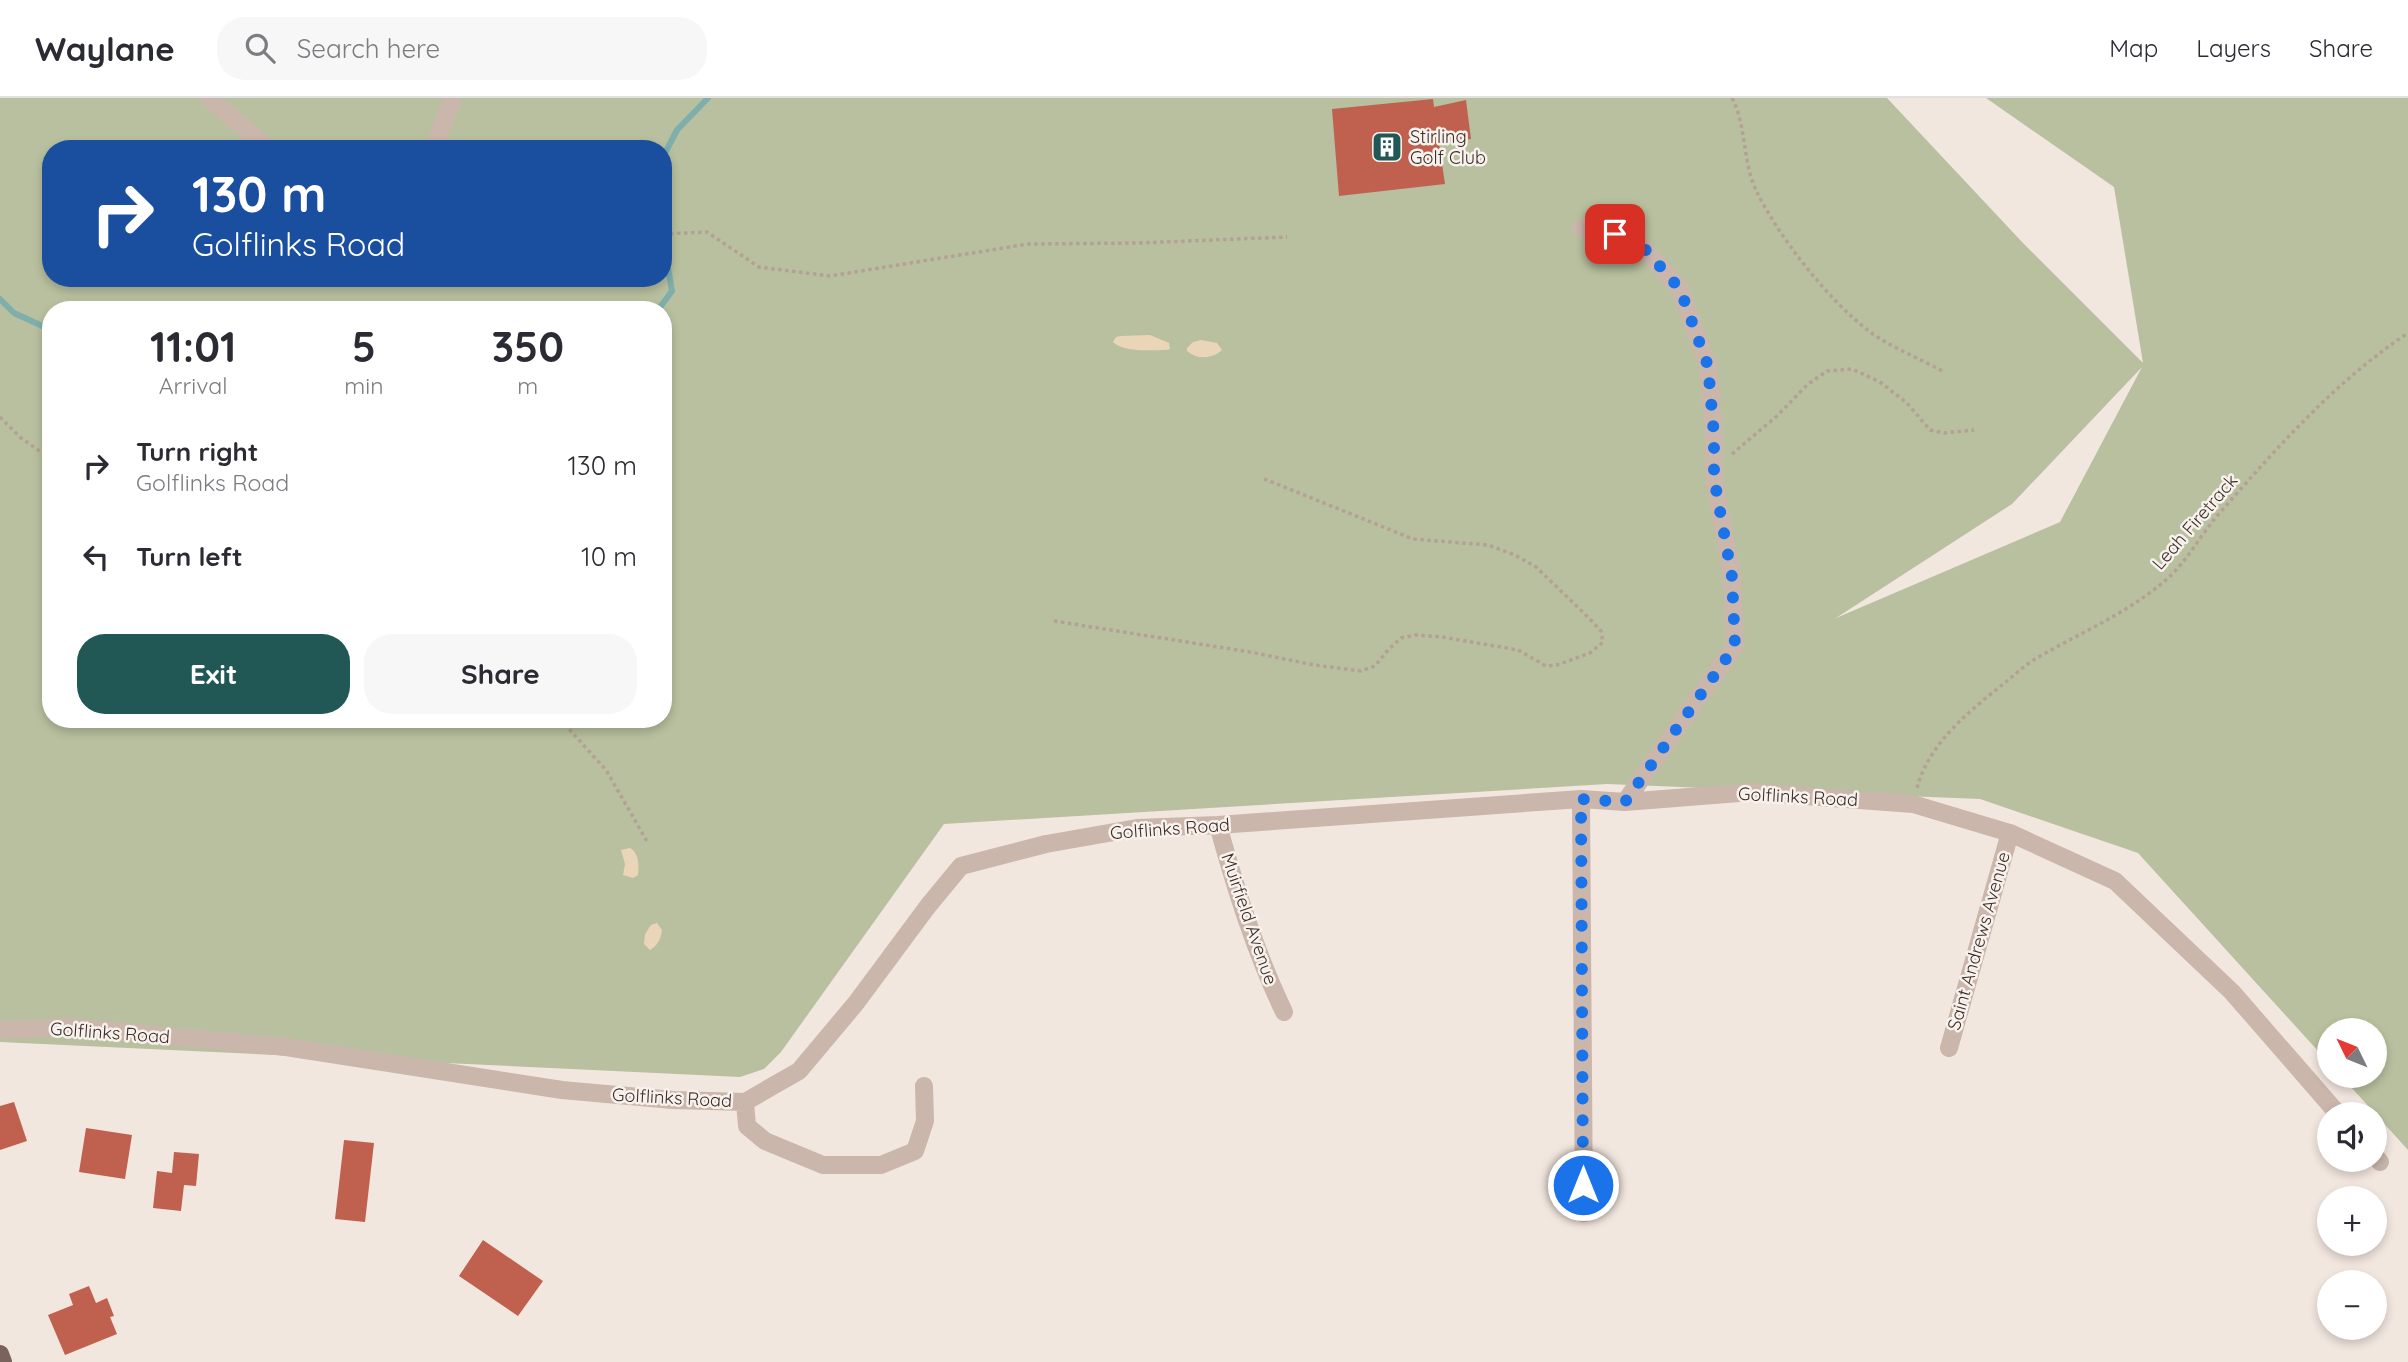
<!DOCTYPE html>
<meta charset="utf-8">
<style>
:root{--surface:#fff;--page:#f7f7f7;--text:#2b2b33;--muted:#7c7c81;--line:#e1e1e2;--accent:#215856}
body{margin:0;font-family:Quicksand,sans-serif;background:var(--page);color:var(--text);height:100vh;display:flex;flex-direction:column;font-size:26px;white-space:nowrap}
*{box-sizing:border-box;margin:0}
p{font-size:23px;color:var(--muted)}
.icon{flex:none;width:38px;height:38px;fill:none;stroke:currentColor;stroke-width:2;stroke-linecap:round;stroke-linejoin:round}
.map{position:relative;flex:1;overflow:hidden}
.drawer{position:absolute;left:42px;top:203px;width:630px;height:427px;display:flex;flex-direction:column;background:var(--surface);border-radius:28px;box-shadow:0 4px 10px #0003}
.drawer>*{flex:none}
.banner{position:absolute;left:42px;top:42px;width:630px;height:147px;border-radius:28px;box-shadow:0 4px 10px #0003;background:#1a4fa0;color:#fff;overflow:hidden}
.needle{width:46px;rotate:313deg}
.controls{position:absolute;left:2317px;top:920px;display:grid;gap:14px}
.controls a{display:grid;place-items:center;width:70px;height:70px;border-radius:50%;background:var(--surface);box-shadow:0 4px 10px #0003;font-size:35px}
.pin{position:absolute;display:grid;place-items:center;width:60px;height:60px;color:#fff;margin:-30px;border-radius:14px;box-shadow:0 4px 10px #0006}
.me{position:absolute;width:77px;margin:-38px;rotate:0deg;stroke-linejoin:round;filter:drop-shadow(0 0 5px #0008)}
.turn{display:flex;align-items:center;gap:24px;height:147px;padding:0 35px;font-size:32px}
.turn .icon{width:91px;height:91px;stroke-width:2.5}
.turn b{display:block;font-size:49px;line-height:60px}
.eta{display:flex;justify-content:space-evenly;align-items:center;height:119px;text-align:center}
.eta b{font-size:42px;font-weight:700;line-height:49px}
.button{display:flex;gap:14px;margin-top:auto;padding:14px 35px}
.button a{flex:1;height:80px;border-radius:28px;background:var(--accent);color:#fff;font-size:28px;font-weight:700;line-height:80px;text-align:center}
.button a+a{background:var(--page);color:var(--text)}
ul{padding:0;list-style:none}
li{display:flex;align-items:center;gap:21px;height:91px;padding:0 35px}
li div{flex:1}
li b{display:block;font-size:26px}
li em{font-style:normal}
header{display:flex;align-items:center;gap:42px;box-sizing:border-box;height:98px;padding:0 35px;background:var(--surface);border-bottom:2px solid var(--line)}
header strong{font-size:33px}
nav{display:flex;gap:38px;margin-inline-start:auto;font-size:24px}
.search{width:490px;height:63px;background:var(--page);display:flex;align-items:center;gap:18px;box-sizing:border-box;padding:0 24px;border-radius:28px;color:var(--muted);font-size:26px}
.map>svg:first-child{display:block}
</style>
<header>
<strong>Waylane</strong>
<div class="search"><svg class="icon" aria-label="search" viewBox="0 0 24 24"><circle cx="10" cy="10" r="6"/><path d="M15 15l6 6"/></svg>Search here</div>
<nav><a>Map</a><a>Layers</a><a>Share</a></nav>
</header>
<div class="map">
<svg width="2408" height="1264" viewBox="0 0 2408 1264">
<rect width="100%" height="100%" fill="#f2e7df"/>
<path fill="#b8c09f" fill-rule="evenodd" d="M 0,0 L 1887,0 L 2023,145 L 2143,265 L 2114,89 L 1986,0 L 2408,0 L 2408,1052 L 2341,978 L 2375,978 L 2375,933 L 2329,933 L 2329,965 L 2138,755 L 1980,701 L 1607,686 L 944,726 L 781,954 L 764,971 L 740,979 L 0,944 ZM 51,51 L 663,51 L 663,180 L 51,180 ZM 51,212 L 663,212 L 663,621 L 51,621 ZM 2142,269 L 2060,424 L 1836,520 L 2012,406 Z"/>
<path fill="#ebd5b8" d="M 1150,237 L 1169,245 L 1170,251 L 1166,252 C 1150,252 1125,255 1113,244 L 1116,239 L 1121,238 Z
M 1201,242 L 1217,245 L 1222,252 C 1212,261 1197,262 1187,253 L 1187,250 L 1193,244 Z
M 630,750 C 639,755 639,767 638,777 L 633,780 L 623,777 L 625,766 L 621,752 Z
M 657,825 L 662,832 C 661,841 657,848 650,852 L 644,846 L 645,836 L 651,827 Z"/>
<g fill="none" stroke-linecap="round" stroke-linejoin="round">
<path stroke="#7faeab" stroke-width="6" d="M 663,59 L 677,32 L 708,0
M 0,201 L 14,215 L 51,232
M 658,212 L 672,193 L 663,140"/>
</g>
<path fill="#c0604f" d="M 1433,1 L 1434,9 L 1466,2 L 1471,41 L 1439,45 L 1445,86 L 1339,98 L 1332,11 Z
M 14,1004 L 27,1043 L 0,1052 L 0,1008 Z
M 86,1030 L 132,1037 L 125,1081 L 79,1074 Z
M 344,1042 L 374,1045 L 365,1124 L 335,1121 Z
M 174,1054 L 199,1056 L 196,1088 L 184,1087 L 181,1113 L 153,1110 L 157,1073 L 172,1075 Z
M 483,1142 L 543,1183 L 518,1218 L 459,1178 Z
M 89,1188 L 96,1205 L 107,1200 L 114,1218 L 110,1219 L 117,1236 L 65,1257 L 48,1217 L 73,1207 L 69,1196 Z"/>
<g fill="none" stroke-linecap="round" stroke-linejoin="round">
<path stroke="#b5a095" stroke-width="3.5" stroke-dasharray="3.5 3.5" stroke-linecap="butt" d="M 1732,0 C 1747,29 1742,62 1756,92 C 1777,137 1829,203 1869,233 C 1888,248 1921,261 1944,274
M 663,136 L 707,134 L 759,169 L 830,178 L 1028,146 L 1138,145 L 1287,139
M 0,319 L 21,340 L 51,361
M 1732,356 L 1777,318 L 1807,287 L 1827,273 L 1852,271 L 1880,284 L 1907,305 L 1930,332 L 1944,335 L 1974,332
M 1054,523 L 1250,554 L 1314,567 L 1361,573 L 1375,568 L 1388,552 L 1401,540 L 1415,537 L 1442,539 L 1518,552 L 1546,568 L 1557,567 L 1590,555 L 1603,544 L 1601,533 L 1589,520 L 1536,469 L 1515,457 L 1488,447 L 1413,441 L 1262,380
M 560,621 L 606,672 L 648,745
M 1917,690 C 1929,644 1972,611 2007,583 C 2017,575 2026,566 2037,560 C 2081,534 2129,515 2168,480 C 2187,463 2200,438 2217,418 C 2275,352 2334,284 2408,235"/>
<path stroke="#cab6ab" stroke-width="18" d="M 209,0 L 269,51
M 433,51 L 453,0
M 1581,130 L 1615,136 L 1643,149 L 1680,191 L 1708,268 L 1714,337 L 1714,380 L 1732,479 L 1735,548 L 1625,704
M 1581,701 L 1584,1115
M 1218,727 C 1236,792 1255,853 1284,914
M 0,932 L 73,929 L 286,949 L 562,992 L 673,1002 L 745,1004 L 799,973 L 856,905 L 928,808 L 961,768 L 1046,746 L 1137,730 L 1218,727 L 1581,701 L 1625,704 L 1752,694 L 1913,706 L 2010,735 L 2115,783 L 2232,894 L 2339,1017
M 1949,950 L 2010,735
M 745,1004 L 747,1028 L 765,1043 L 823,1067 L 881,1067 L 915,1053 L 925,1023 L 924,988
M 2375,1058 L 2380,1064"/>
<path stroke="#79635c" stroke-width="18" d="M 0,1256 L 3,1264"/>
</g>
<g fill="none" stroke-linecap="round" stroke-linejoin="round">
<path stroke="#1a73e8" stroke-width="12" stroke-dasharray="0 21.6" d="M 1583,1087 L 1581,701 L 1625,704 L 1735,548 L 1732,479 L 1714,380 L 1714,337 L 1708,268 L 1680,191 L 1643,149 L 1615,136"/>
</g>
<defs>
<g id="building-square" transform="scale(1.575)"><rect x="-9" y="-9" width="18" height="18" rx="4" fill="#215856" stroke="#f9f2ec"/><path d="M-4-6H4V6H1V3H-1V6H-4ZM-2.5-4.3h1.7v1.8h-1.7ZM.8-4.3h1.7v1.8H.8ZM-2.5-1h1.7V.8h-1.7ZM.8-1h1.7V.8H.8Z" fill="#fff"/></g>
</defs>
<g fill-rule="evenodd">
<use href="#building-square" x="1387" y="49"/>
</g>
<g text-anchor="middle" stroke-width="5" stroke-linejoin="round" paint-order="stroke">
<g font-size="18" fill="#382d2a" stroke="#f9f2ec" text-anchor="start">
<text x="1410" y="45">Stirling<tspan x="1410" dy="21">Golf Club</tspan></text>
</g>
<g font-size="18" fill="#382d2a" stroke="#f9f2ec">
<text transform="translate(2195 424) rotate(-49)" y="6">Leah Firetrack</text>
<text transform="translate(1798 699) rotate(3)" y="6">Golflinks Road</text>
<text transform="translate(1170 731) rotate(-4)" y="6">Golflinks Road</text>
<text transform="translate(1249 821) rotate(71)" y="6">Muirfield Avenue</text>
<text transform="translate(1979 843) rotate(-74)" y="6">Saint Andrews Avenue</text>
<text transform="translate(110 935) rotate(4)" y="6">Golflinks Road</text>
<text transform="translate(672 1000) rotate(3)" y="6">Golflinks Road</text>
</g>
</g>
</svg>
<div class="controls">
<a><svg class="needle" viewBox="-14 -14 28 28"><path d="M0-13l5 13h-10z" fill="#e53935"/><path d="M0 13l5-13h-10z" fill="#7c7c81"/></svg></a>
<a><svg class="icon" aria-label="sound" viewBox="0 0 24 24"><path d="M4 9h4l5-4v14l-5-4H4zM17 9q2 3 0 6"/></svg></a>
<a>+</a>
<a>−</a>
</div>
<div class="pin" style="left:1615px;top:136px;background:#d93025"><svg class="icon" aria-label="arrive" viewBox="0 0 24 24"><path d="M6 21V4h12l-3 4 3 4H6"/></svg></div>
<svg class="me" style="left:1583px;top:1087px" viewBox="-20 -20 40 40"><circle r="17" fill="#1a73e8" stroke="#fff" stroke-width="3"/><path d="M0-11L8 9 0 5-8 9z" fill="#fff"/></svg>
<div class="banner">
<div class="turn"><svg class="icon" aria-label="right" viewBox="0 0 24 24"><path d="M7 20v-9h11M14 6l5 5-5 5"/></svg><div><b>130 m</b>Golflinks Road</div></div>
</div>
<section class="drawer">
<div class="eta">
<div><b>11:01</b><p>Arrival</p></div>
<div><b>5</b><p>min</p></div>
<div><b>350</b><p>m</p></div>
</div>
<ul>
<li><svg class="icon" aria-label="right" viewBox="0 0 24 24"><path d="M7 20v-9h11M14 6l5 5-5 5"/></svg><div><b>Turn right</b><p>Golflinks Road</p></div><em>130 m</em></li>
<li><svg class="icon" aria-label="left" viewBox="0 0 24 24"><path d="M17 20v-9H6M10 6l-5 5 5 5"/></svg><div><b>Turn left</b></div><em>10 m</em></li>
</ul>
<div class="button"><a>Exit</a><a>Share</a></div>
</section>
</div>
